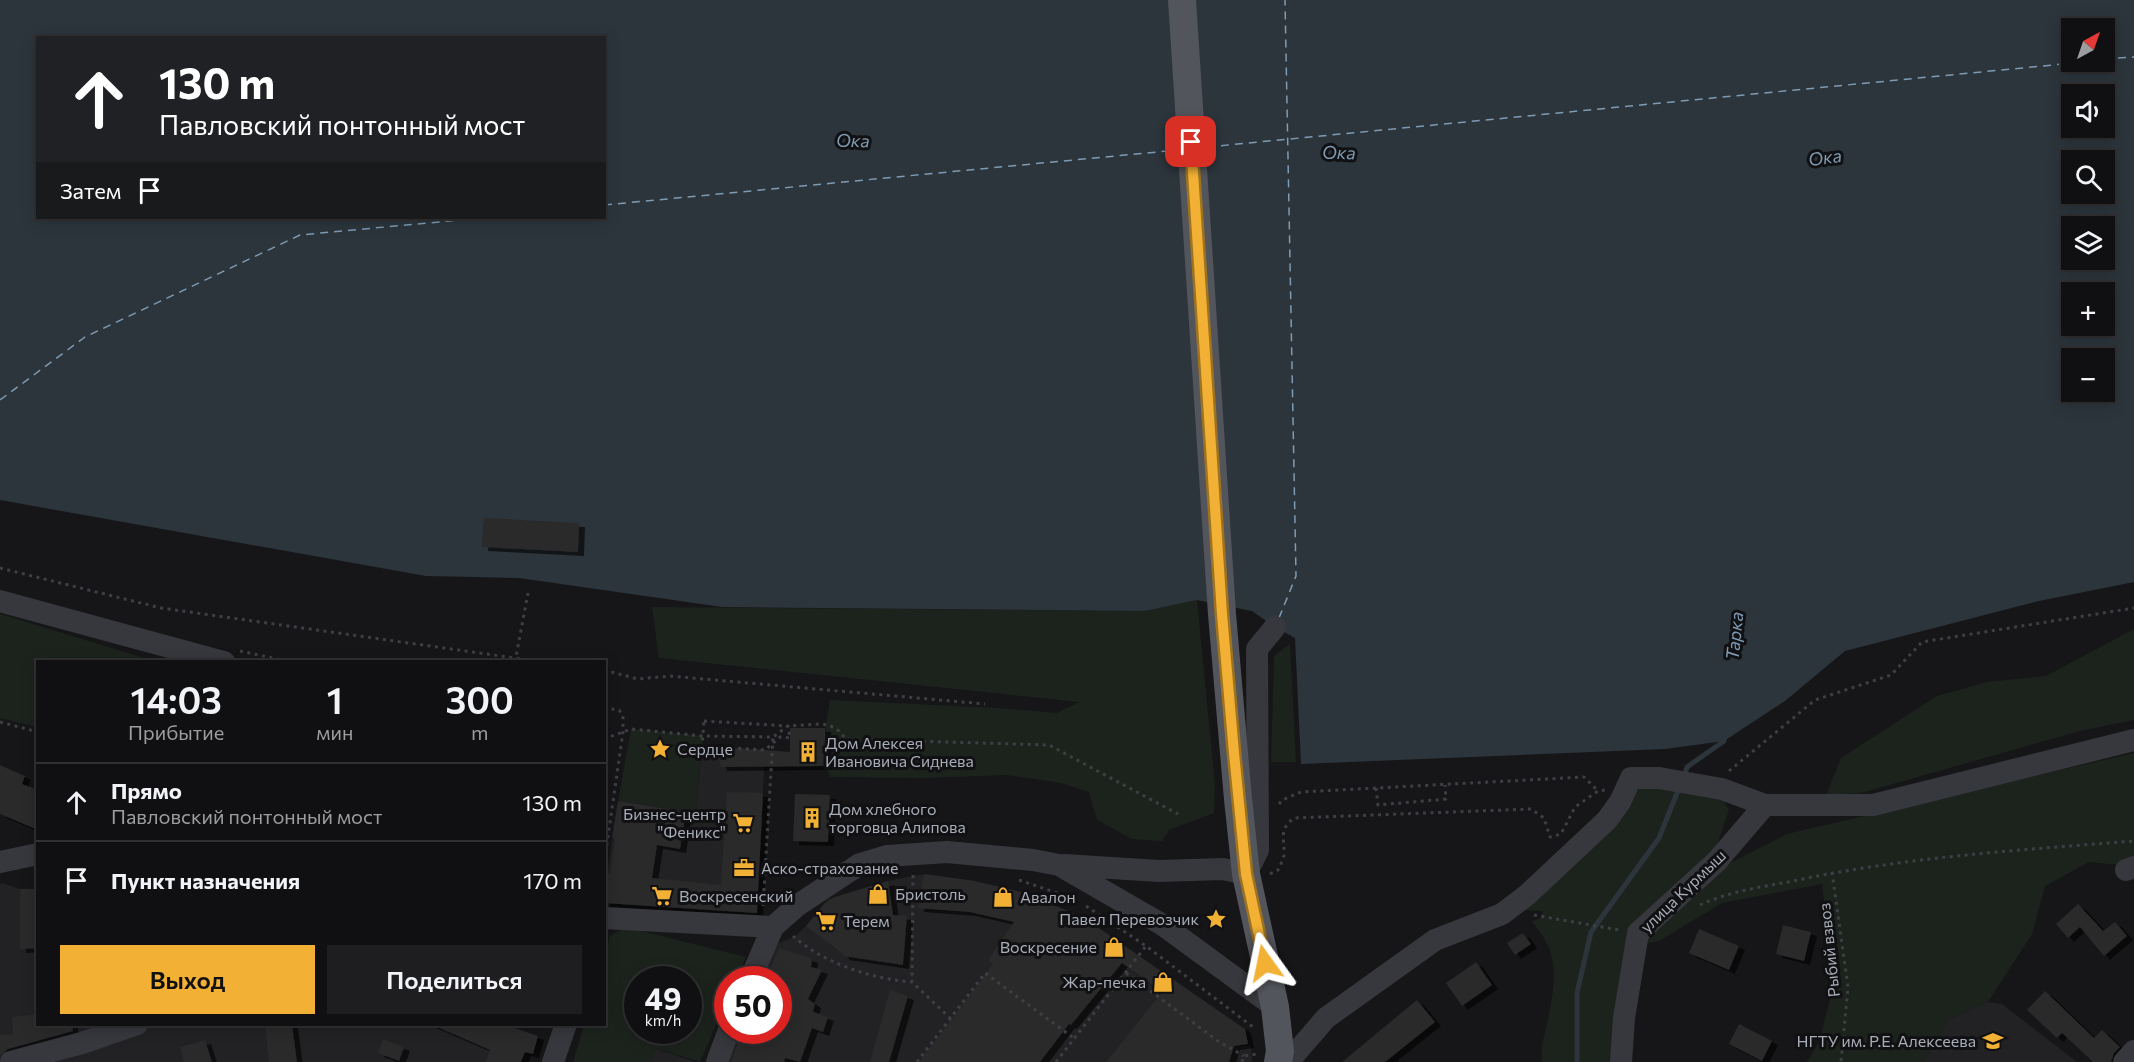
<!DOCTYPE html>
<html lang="ru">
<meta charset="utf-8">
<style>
:root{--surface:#101012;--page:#1e1e20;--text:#f1f3f6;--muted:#9c9d9f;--line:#303032;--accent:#f2b134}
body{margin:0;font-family:Commissioner,sans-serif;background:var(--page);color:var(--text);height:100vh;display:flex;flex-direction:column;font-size:22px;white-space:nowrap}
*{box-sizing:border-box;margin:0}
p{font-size:20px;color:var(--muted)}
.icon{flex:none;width:33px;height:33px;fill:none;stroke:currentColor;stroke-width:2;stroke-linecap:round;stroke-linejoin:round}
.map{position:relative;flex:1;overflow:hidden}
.panel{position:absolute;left:36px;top:660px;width:570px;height:366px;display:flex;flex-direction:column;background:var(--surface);border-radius:0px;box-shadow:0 3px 15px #0003,0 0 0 2px var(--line)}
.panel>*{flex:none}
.top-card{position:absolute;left:36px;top:36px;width:570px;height:183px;border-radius:0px;box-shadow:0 3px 15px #0003,0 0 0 2px var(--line);background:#202124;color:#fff;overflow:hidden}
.needle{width:39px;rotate:40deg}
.buttons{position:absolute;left:2061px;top:18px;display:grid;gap:12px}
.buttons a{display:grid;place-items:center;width:54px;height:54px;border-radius:0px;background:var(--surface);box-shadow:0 3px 15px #0003,0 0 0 2px var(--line);font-size:30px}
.speed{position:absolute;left:624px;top:966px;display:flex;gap:12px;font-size:30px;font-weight:700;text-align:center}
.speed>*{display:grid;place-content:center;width:78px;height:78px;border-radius:50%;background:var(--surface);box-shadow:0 3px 15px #0003,0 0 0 2px var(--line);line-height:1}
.speed small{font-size:15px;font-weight:400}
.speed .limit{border:9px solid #d22;background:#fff;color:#111}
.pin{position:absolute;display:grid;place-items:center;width:51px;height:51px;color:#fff;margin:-26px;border-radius:12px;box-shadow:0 3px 9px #0006}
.me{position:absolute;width:66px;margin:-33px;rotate:348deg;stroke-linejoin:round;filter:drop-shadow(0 0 4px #0008)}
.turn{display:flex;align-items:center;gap:21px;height:126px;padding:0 24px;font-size:27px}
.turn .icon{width:78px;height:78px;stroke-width:2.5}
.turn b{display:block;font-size:42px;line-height:51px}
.then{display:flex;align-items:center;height:57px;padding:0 24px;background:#0003;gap:12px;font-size:22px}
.eta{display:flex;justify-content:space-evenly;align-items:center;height:102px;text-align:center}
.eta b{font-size:36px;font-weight:600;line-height:42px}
.button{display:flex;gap:12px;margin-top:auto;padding:12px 24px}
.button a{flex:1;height:69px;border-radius:0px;background:var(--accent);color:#111;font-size:24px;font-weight:600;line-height:69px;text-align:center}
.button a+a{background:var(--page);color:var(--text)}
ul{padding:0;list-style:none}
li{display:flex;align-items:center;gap:18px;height:78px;padding:0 24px;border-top:2px solid var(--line)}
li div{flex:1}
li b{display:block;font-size:22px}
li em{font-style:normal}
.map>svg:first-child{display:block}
</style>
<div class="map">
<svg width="2134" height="1062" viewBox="0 0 2134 1062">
<defs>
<filter id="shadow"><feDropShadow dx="6" dy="4" stdDeviation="0" flood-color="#0009"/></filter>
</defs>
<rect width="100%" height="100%" fill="#161618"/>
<path fill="#222225" d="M 702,746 L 765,750 L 757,914 L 605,903 L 605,890 L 618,801 L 696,813 Z
M 924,874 L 975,881 L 1132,951 L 1142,957 L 1133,971 L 1233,1047 L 1251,1045 L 1252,1062 L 726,1062 L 735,1031 L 778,1030 L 778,980 L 756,979 L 771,946 L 794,937 L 806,926 L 828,899 L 888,881 Z
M 2,883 L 20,889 L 37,889 L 38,1024 L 458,1024 L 454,1035 L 475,1043 L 494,1042 L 485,1062 L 0,1062 L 0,884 Z
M 1988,1002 L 2002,1004 L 2077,1062 L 1924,1062 L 1948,1020 Z
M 655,1048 L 695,1062 L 651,1062 Z"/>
<path fill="#1c231d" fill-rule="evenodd" d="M 1197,600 L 1215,785 L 1214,813 L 1169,830 L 1162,841 L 1132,839 L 1097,820 L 1089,792 L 1061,783 L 1007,775 L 923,778 L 830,777 C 820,754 826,725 830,700 L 998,708 L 1057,713 L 1079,702 L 659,658 L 652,607 L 1145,611 Z
M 0,614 L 154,661 L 38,662 L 37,727 L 0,718 Z
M 2134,629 L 2134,720 L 2080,731 L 1861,793 L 1826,795 L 1841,758 L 1937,696 L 1987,682 L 2046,676 Z
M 1290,644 L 1296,762 L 1271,762 L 1274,656 Z
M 631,729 L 703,736 L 696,813 L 618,801 Z
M 2134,753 L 2134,861 L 2119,865 L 2089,862 L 2045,886 L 2032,934 L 1988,1002 L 1948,1020 L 1924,1062 L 1807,1062 L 1819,1042 L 1834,984 L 1822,884 L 1722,903 L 1659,941 L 1645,944 L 1648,929 L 1726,865 L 1787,834 Z
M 1637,786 L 1719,794 L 1729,810 L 1713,857 L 1630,939 L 1614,1062 L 1542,1062 C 1540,1049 1544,1037 1547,1024 C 1555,984 1562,955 1532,922 L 1540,918 L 1543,911 L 1518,910 Z
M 625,927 L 746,957 L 736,979 L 728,980 L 727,999 L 700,1062 L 655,1048 L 651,1062 L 573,1062 L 584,1025 L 604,1024 L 605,956 L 610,936 ZM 638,980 L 688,980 L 688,1030 L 638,1030 Z"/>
<path fill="#2c353c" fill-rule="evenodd" d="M 0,0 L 2134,0 L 2134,582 L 2039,601 L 1845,651 L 1785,701 L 1724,741 L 1665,749 L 1301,764 L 1295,638 L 1275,627 L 1252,611 L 1197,600 L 1145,611 L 722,607 L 519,578 L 426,576 L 0,500 ZM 2072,28 L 2104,28 L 2104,62 L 2072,62 ZM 38,38 L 604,38 L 604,218 L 38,218 ZM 2072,94 L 2104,94 L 2104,128 L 2072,128 ZM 2072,160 L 2104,160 L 2104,194 L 2072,194 ZM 2072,226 L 2104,226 L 2104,260 L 2072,260 ZM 2072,292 L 2104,292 L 2104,326 L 2072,326 ZM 2072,358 L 2104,358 L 2104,392 L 2072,392 Z"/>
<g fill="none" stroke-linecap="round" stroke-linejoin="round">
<path stroke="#2c353c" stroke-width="5" d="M 1684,777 L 1687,767 L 1724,741 L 1725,734
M 1577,1062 L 1577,993 L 1591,932 L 1659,838 L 1679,788"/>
<path stroke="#7f9bb3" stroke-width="1.5" stroke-dasharray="8 6" stroke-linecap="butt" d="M 2104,59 L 2134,57
M 1207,147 L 2084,62
M 604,205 L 1178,150
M 0,400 L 85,337 L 300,235 L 481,218
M 1279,618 L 1296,576 L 1285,0"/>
</g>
<path fill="#29292c" filter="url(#shadow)" d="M 484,518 L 579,523 L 578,552 L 482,547 Z
M 790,728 L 825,728 L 826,766 L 721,767 L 717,747 L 790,752 Z
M 0,765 L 25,776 L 22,784 L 38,790 L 38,830 L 0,814 Z
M 727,792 L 763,793 L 757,913 L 604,903 L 604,890 L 608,874 L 610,874 L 615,838 L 612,838 L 618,801 L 686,812 L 680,849 L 657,845 L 652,878 L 721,885 Z
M 795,794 L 830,795 L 828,842 L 793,841 Z
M 924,874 L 975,881 L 1021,892 L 1083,917 L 1245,1029 L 1248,1044 L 1234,1046 L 1229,1062 L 1106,1062 L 1162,992 L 1122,963 L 1071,1025 L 1069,1024 L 1040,1062 L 919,1062 L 993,964 L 988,960 L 1014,922 L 970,912 L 918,908 Z
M 888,881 L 893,915 L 907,916 L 903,965 L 843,956 L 843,954 L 806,926 L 824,904 L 835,897 Z
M 20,889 L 38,889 L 38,948 L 20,949 Z
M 2078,904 L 2103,931 L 2115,922 L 2127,936 L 2104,956 L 2080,927 L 2068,938 L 2056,924 Z
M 1783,925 L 1811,932 L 1804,961 L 1776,954 Z
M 1699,929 L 1739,946 L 1729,970 L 1689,953 Z
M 1523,933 L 1531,944 L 1515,955 L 1507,943 Z
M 779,948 L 812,959 L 811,967 L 822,970 L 808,999 L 815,1004 L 813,1012 L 828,1017 L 823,1032 L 812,1028 L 800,1062 L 785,1058 L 784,1062 L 731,1062 L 742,1030 L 778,1030 L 778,980 L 765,980 Z
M 1476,962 L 1492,985 L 1462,1006 L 1446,983 Z
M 890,990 L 908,996 L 889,1062 L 870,1062 Z
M 2045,991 L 2094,1038 L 2102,1030 L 2120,1047 L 2114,1053 L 2111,1062 L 2093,1062 L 2062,1033 L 2057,1038 L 2027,1010 Z
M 1417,1000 L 1435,1022 L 1385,1062 L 1342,1062 Z
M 38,1014 L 38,1024 L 72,1024 L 73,1031 L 8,1049 L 0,1055 L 0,1035 L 13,1034 L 12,1017 Z
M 265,1024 L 292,1024 L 297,1062 L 269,1062 Z
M 430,1024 L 503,1024 L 538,1036 L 533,1054 L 525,1052 L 521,1062 L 485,1062 L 490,1050 Z
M 1739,1024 L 1772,1041 L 1762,1061 L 1729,1044 Z
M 383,1039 L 404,1047 L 399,1061 L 378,1053 Z
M 205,1040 L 212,1062 L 184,1062 L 180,1047 Z"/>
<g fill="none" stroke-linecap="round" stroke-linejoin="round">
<path stroke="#3d3f44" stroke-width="3" stroke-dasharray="3 4.5" stroke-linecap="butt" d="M 0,568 L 161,608 L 543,662
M 240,651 L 291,662
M 515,662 L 528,593
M 604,670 L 638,679 L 670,676 L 985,704
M 604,708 L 619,710 L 623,716 L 623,732 L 604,864
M 704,721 L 788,726 L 790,738 L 780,737 L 765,750 L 702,746 Z
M 0,722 L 38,732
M 604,739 L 631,729 L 703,736 L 773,737 L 788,726 L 819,724 L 829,725 L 839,731 L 846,739 L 1049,745 L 1178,814
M 1729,771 L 1815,700 L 1891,675 L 1922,642 L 2134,608
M 1376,788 L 1378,805 L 1446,799 L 1445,785
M 1279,804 L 1282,800 L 1301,792 L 1584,777 L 1598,791
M 1832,872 L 1848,987 L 1841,1062
M 1270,874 L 1278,870 C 1280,866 1283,860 1284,855 C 1285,839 1278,830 1294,818 L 1531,809 L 1544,818 L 1550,837 L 1561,834 L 1575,807 L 1598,791 L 1605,790
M 913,875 L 912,982 L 951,1019
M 1019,880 L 1072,898
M 1700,905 C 1730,891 1762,887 1793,881 C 1905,857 2020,850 2134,841
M 763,906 L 773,737
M 1086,906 L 1146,946 L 1253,1027
M 1534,915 L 1619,930
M 793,936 C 823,963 872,979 912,982
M 1126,973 L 1218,1041 L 1244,1056
M 917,1062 L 985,973 L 1075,1039
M 1056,1062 L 1146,946
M 1242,1062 L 1244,1056 L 1257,1054"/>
<path stroke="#37383d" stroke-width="22" d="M 0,601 L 224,662
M 0,862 L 38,854
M 1064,865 L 1159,871 L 1223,869 L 1246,874 L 1258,850 L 1257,649 L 1275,627
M 2126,870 L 2134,867
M 604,918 L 773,927 L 798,905 L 860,864 L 887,856 L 947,852 L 1033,860 L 1059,865 L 1163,925 L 1275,1007
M 750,980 L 773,927
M 11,1062 L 82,1043 L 137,1024
M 553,1062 L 566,1024
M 717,1062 L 729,1030
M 1288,1062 L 1326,1018 L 1435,940 L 1502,914 L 1527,895 L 1607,820 L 1620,802 L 1631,778 L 1659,778 L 1722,789 L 1765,805 L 1873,805 L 2134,740
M 1621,1062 L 1624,1018 L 1638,933 L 1717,861 L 1765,805
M 2124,1062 L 2134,1051"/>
<path stroke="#53555c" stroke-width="28" d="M 1182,0 L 1222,614 L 1238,799 L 1246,874 L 1275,1007 L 1280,1051 L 1278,1062"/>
</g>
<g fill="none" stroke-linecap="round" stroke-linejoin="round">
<g stroke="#9d7322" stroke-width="15">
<path id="route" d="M 1191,142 L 1222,614 L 1234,753 L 1246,874 L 1265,963"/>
</g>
<use href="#route" stroke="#f2b134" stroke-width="10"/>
</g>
<defs>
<g id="sight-bare" transform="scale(1.62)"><path d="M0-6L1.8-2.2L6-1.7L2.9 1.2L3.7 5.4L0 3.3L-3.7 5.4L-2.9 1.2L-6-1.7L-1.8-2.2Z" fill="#f2b134" stroke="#111113" stroke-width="2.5" paint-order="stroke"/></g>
<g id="building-bare" transform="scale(1.62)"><path d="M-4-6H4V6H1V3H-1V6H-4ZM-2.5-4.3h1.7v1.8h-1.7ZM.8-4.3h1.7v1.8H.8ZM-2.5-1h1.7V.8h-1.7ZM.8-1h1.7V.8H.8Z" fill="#f2b134" stroke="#111113" stroke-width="2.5" paint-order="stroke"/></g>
<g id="supermarket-bare" transform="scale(1.62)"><path d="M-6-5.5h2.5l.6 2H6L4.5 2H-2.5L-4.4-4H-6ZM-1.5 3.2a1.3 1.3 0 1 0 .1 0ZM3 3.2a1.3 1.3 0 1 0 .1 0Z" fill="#f2b134" stroke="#111113" stroke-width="2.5" paint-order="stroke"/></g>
<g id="office-bare" transform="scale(1.62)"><path d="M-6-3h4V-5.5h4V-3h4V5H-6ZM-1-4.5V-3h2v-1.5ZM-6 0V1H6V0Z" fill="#f2b134" stroke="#111113" stroke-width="2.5" paint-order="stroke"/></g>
<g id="shop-bare" transform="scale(1.62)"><path d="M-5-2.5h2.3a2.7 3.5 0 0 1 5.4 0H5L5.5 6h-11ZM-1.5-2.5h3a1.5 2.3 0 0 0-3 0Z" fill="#f2b134" stroke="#111113" stroke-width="2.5" paint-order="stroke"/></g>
<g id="university-bare" transform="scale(1.62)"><path d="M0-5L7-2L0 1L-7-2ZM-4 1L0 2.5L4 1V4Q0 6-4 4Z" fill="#f2b134" stroke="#111113" stroke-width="2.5" paint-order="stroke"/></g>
</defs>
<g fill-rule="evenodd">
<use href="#sight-bare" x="660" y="749"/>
<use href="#building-bare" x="808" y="752"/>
<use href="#building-bare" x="812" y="818"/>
<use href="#supermarket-bare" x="743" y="823"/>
<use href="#office-bare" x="744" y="868"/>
<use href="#shop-bare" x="878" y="894"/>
<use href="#supermarket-bare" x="662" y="896"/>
<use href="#shop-bare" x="1003" y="897"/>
<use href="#sight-bare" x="1216" y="919"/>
<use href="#supermarket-bare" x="826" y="921"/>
<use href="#shop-bare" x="1114" y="947"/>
<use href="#shop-bare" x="1163" y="982"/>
<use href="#university-bare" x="1993" y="1041"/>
</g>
<g text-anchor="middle" stroke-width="6" stroke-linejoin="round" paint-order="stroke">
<g font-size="16" fill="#a8adb8" stroke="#111113" text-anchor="start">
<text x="825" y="749">Дом Алексея<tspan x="825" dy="18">Ивановича Сиднева</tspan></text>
<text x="677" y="755">Сердце</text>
<text x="829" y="815">Дом хлебного<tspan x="829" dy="18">торговца Алипова</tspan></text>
<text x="726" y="820" text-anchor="end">Бизнес-центр<tspan x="726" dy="18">"Феникс"</tspan></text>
<text x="761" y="874">Аско-страхование</text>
<text x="895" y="900">Бристоль</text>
<text x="679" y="902">Воскресенский</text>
<text x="1020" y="903">Авалон</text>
<text x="1199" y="925" text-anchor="end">Павел Перевозчик</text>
<text x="843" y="927">Терем</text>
<text x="1097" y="953" text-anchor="end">Воскресение</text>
<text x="1146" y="988" text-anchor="end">Жар-печка</text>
<text x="1976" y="1047" text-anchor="end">НГТУ им. Р.Е. Алексеева</text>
</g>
<g font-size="16" fill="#a8adb8" stroke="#111113">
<text transform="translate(1683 891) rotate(-44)" y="6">улица Курмыш</text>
<text transform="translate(1829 950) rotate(-96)" y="6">Рыбий взвоз</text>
</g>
<g font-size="18" font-style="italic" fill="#7f9bb3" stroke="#111113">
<text transform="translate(853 141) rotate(1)" y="6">Ока</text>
<text transform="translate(1339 153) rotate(1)" y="6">Ока</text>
<text transform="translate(1825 158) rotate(-8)" y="6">Ока</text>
<text transform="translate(1735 636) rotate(-84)" y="6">Тарка</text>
</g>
</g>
</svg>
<div class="buttons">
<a><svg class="needle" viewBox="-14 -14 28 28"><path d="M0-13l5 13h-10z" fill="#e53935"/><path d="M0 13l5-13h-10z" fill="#9c9d9f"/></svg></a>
<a><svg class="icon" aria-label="sound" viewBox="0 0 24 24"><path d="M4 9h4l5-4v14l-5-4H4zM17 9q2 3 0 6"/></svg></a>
<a><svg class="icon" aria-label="search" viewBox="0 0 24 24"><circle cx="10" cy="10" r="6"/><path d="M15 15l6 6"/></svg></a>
<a><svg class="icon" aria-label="layers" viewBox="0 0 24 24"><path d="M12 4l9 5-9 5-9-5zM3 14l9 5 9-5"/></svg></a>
<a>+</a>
<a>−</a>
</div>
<div class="speed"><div>49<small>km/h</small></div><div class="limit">50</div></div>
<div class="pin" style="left:1191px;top:142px;background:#d93025"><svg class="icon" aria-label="arrive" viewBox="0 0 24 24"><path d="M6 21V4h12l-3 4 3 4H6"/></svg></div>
<svg class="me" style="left:1265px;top:963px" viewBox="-20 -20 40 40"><path d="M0-17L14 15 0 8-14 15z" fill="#f2b134" stroke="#fff" stroke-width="4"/></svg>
<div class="top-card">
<div class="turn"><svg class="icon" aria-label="ahead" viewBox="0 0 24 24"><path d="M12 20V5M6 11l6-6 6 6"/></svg><div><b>130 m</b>Павловский понтонный мост</div></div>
<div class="then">Затем<svg class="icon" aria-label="arrive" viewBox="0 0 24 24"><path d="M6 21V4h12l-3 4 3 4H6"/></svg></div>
</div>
<section class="panel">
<div class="eta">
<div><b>14:03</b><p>Прибытие</p></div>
<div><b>1</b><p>мин</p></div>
<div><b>300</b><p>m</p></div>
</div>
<ul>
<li><svg class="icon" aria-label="ahead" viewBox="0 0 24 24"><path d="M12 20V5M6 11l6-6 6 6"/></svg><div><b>Прямо</b><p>Павловский понтонный мост</p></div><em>130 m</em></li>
<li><svg class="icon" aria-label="arrive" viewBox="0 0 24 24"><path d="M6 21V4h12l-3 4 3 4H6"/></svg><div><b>Пункт назначения</b></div><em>170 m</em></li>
</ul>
<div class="button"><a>Выход</a><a>Поделиться</a></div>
</section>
</div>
